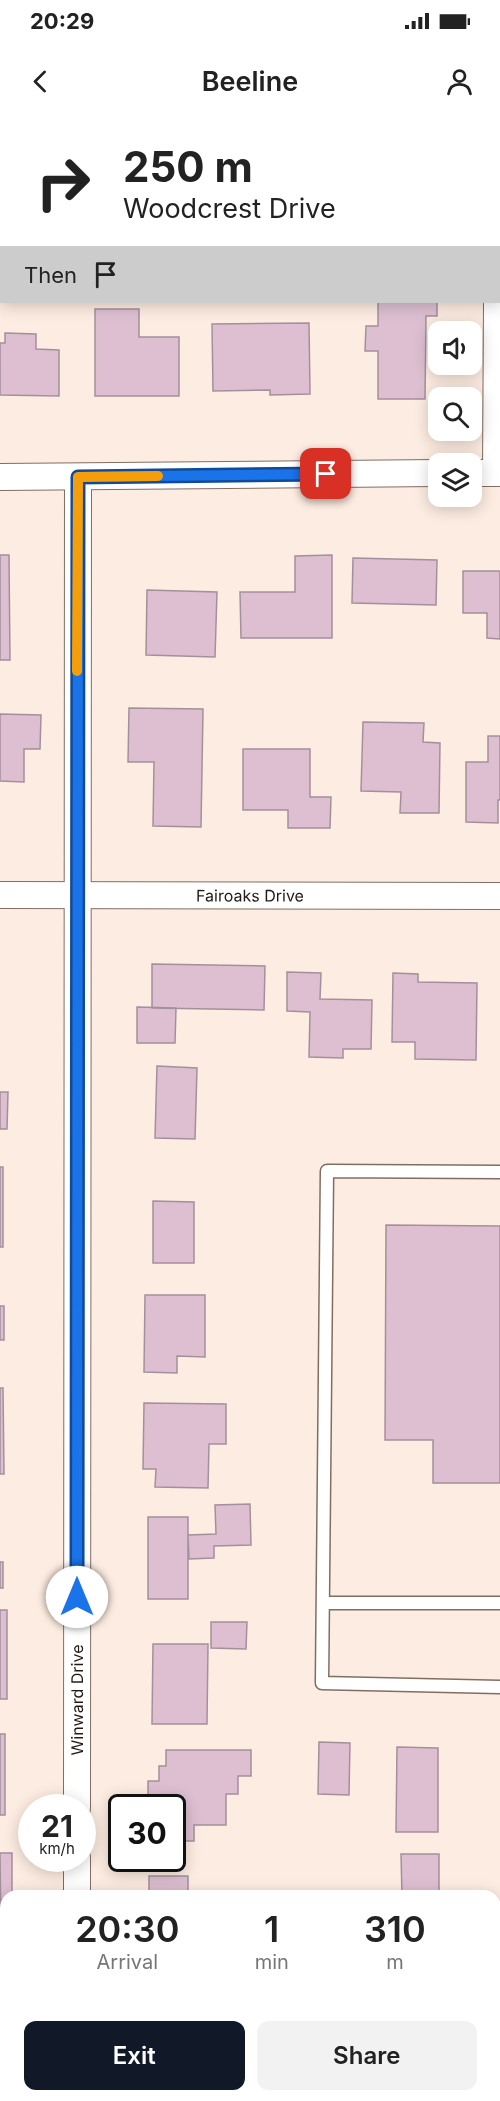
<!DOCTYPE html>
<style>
:root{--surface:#fff;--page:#f2f2f2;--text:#222;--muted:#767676;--accent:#111827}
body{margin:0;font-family:Inter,sans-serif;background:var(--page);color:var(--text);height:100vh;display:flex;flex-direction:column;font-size:22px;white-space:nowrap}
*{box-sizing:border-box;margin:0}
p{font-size:20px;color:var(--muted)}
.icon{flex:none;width:33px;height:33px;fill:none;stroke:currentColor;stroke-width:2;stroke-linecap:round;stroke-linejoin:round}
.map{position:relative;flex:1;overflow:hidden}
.sheet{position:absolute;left:0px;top:1770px;width:501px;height:212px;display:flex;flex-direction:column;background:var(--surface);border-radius:18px 18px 0 0;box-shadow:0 3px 15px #0003}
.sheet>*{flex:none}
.top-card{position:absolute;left:0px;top:0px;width:501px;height:183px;box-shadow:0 3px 15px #0003;background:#fff;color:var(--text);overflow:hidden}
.fabs{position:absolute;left:428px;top:201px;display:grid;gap:12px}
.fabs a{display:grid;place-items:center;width:54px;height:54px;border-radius:12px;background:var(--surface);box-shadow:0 3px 15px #0003;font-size:30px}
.speed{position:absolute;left:18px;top:1674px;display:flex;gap:12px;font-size:30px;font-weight:700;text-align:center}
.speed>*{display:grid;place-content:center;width:78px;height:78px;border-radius:50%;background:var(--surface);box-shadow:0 3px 15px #0003;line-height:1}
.speed small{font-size:15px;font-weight:400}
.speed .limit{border:3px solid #111;border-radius:9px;background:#fff;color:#111}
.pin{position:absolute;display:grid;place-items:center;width:51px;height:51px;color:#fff;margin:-26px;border-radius:12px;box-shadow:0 3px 9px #0006}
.me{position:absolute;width:66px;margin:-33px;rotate:0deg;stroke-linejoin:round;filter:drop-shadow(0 0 4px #0008)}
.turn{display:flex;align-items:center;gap:21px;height:126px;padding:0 24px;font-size:27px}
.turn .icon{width:78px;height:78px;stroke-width:2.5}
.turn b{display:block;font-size:42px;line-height:51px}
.then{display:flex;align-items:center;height:57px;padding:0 24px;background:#0003;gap:12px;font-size:22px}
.eta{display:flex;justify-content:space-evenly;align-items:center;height:102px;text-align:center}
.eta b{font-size:36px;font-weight:600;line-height:42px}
.cta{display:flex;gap:12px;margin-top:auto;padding:12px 24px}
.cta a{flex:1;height:69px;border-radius:12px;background:var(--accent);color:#fff;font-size:24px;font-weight:600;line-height:69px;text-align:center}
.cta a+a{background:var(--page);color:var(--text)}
.status{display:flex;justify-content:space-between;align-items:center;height:42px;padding:0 30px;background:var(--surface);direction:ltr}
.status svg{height:16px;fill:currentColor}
header{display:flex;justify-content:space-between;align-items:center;height:78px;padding:0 24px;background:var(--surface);font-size:27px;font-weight:600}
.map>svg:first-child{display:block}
</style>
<div class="status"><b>20:29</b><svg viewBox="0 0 49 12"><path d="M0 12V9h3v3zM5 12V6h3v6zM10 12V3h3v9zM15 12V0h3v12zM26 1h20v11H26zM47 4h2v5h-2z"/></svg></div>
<header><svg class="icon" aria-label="back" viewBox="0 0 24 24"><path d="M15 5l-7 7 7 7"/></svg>Beeline<svg class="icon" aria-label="person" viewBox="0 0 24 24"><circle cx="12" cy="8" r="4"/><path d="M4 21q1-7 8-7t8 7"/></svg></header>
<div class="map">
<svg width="500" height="1981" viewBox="0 0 500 1981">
<rect width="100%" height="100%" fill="#fdece1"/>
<path fill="#d0e2c9" d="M 0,0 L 500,0 L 500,133 L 500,2 L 2,2 L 0,132 Z"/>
<path fill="#ddbfd1" stroke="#a4909c" stroke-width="1.5" d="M 378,182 L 437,182 L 437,196 L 426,196 L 425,279 L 378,279 L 378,231 L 365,231 L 366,206 L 378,206 Z
M 95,189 L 139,189 L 139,217 L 179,217 L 179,276 L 95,276 Z
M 309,203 L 310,274 L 270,275 L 270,270 L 213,271 L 212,204 Z
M 5,213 L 36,214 L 36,229 L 59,230 L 59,276 L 0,275 L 0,223 L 5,223 Z
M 0,435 L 9,435 L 10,540 L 0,540 Z
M 332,435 L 332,518 L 241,518 L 240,472 L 295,472 L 295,436 Z
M 353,438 L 437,440 L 436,485 L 352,483 Z
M 463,451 L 500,451 L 500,519 L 487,518 L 487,493 L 463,493 Z
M 147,470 L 217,472 L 215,537 L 146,535 Z
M 129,588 L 203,589 L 201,707 L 153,706 L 154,642 L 128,642 Z
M 0,594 L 41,595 L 40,629 L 24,629 L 24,662 L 0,661 Z
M 363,602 L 424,603 L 423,622 L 440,623 L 439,693 L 400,693 L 401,672 L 361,671 Z
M 488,616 L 500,616 L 500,680 L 498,680 L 498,703 L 466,702 L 466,642 L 488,642 Z
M 243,629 L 310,629 L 310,677 L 331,677 L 330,708 L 288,708 L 288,690 L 243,690 Z
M 152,844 L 265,846 L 264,890 L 152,888 Z
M 287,852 L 321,853 L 320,879 L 372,880 L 371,929 L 343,929 L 343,938 L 309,937 L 310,892 L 287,891 Z
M 393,853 L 418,854 L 418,862 L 477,863 L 476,940 L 415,939 L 415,922 L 392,922 Z
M 137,887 L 176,888 L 175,923 L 137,923 Z
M 157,946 L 197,948 L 195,1019 L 155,1018 Z
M 0,972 L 8,972 L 7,1009 L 0,1009 Z
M 0,1047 L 3,1047 L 3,1127 L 0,1127 Z
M 153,1081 L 194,1082 L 194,1143 L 153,1143 Z
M 386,1105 L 500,1106 L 500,1363 L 433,1363 L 433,1320 L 385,1320 Z
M 145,1175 L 205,1175 L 205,1237 L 177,1236 L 177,1253 L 144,1252 Z
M 0,1186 L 4,1186 L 4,1220 L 0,1220 Z
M 0,1268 L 3,1268 L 4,1354 L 0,1354 Z
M 144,1283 L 226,1284 L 226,1324 L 209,1324 L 208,1368 L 155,1367 L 156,1349 L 143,1349 Z
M 250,1384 L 251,1425 L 214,1426 L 214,1438 L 189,1439 L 188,1415 L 216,1414 L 215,1385 Z
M 148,1397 L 188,1397 L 188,1479 L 148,1479 Z
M 0,1442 L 3,1442 L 3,1468 L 0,1468 Z
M 0,1490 L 7,1490 L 7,1579 L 0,1579 Z
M 211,1502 L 247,1502 L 246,1529 L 211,1528 Z
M 153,1524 L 208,1524 L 207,1604 L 152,1604 Z
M 0,1614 L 5,1614 L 5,1695 L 0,1695 Z
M 319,1622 L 350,1623 L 349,1675 L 318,1674 Z
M 397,1627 L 438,1628 L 438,1712 L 396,1712 Z
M 166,1630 L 251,1630 L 251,1656 L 238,1656 L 238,1674 L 226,1674 L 226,1705 L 194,1705 L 194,1721 L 172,1721 L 172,1688 L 148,1688 L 148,1661 L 159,1661 L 159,1646 L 166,1646 Z
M 0,1733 L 12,1733 L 12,1776 L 6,1776 L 6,1780 L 1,1780 L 1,1809 Z
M 401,1734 L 439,1734 L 439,1776 L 402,1776 Z
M 149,1756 L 188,1756 L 188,1776 L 149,1776 Z
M 0,1841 L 6,1841 L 6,1924 L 0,1924 Z
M 382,1976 L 438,1976 L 438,1981 L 382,1981 Z
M 153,1979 L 191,1980 L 191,1981 L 153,1981 Z"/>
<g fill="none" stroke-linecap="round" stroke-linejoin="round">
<g stroke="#816e63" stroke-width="15">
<path id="lane" d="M 500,1052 L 327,1051 L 322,1563 L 500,1567
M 323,1483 L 500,1483"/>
</g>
<g stroke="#816e63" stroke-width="28">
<g id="street">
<path d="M 471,353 L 500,353"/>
<path d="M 496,353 L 497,182"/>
<path d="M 0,357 L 438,353"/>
<path id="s1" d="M 0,775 L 500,776"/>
<path id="s2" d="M 77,1688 L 78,357"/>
<path d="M 77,1738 L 77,1776"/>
<path d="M 77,1976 L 77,1981"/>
</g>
</g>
<use href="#lane" stroke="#fff" stroke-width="12"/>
<use href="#street" stroke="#fff" stroke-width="26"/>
</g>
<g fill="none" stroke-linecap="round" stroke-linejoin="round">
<g stroke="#114b97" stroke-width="15">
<path id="route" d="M 77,1477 L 78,357 L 326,354"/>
</g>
<use href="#route" stroke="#1a73e8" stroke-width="10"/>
<path stroke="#f59e0b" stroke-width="10" d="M 77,551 L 78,357 L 158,356"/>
</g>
<g text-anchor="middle" stroke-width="6" stroke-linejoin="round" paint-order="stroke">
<g font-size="16" fill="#201914" stroke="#fdece1">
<text dy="6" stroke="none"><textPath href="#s1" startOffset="250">Fairoaks Drive</textPath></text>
<text dy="6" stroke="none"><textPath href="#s2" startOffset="108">Winward Drive</textPath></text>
</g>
</g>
</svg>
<div class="fabs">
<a><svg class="icon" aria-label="sound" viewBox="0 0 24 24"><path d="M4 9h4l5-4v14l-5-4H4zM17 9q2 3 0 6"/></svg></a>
<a><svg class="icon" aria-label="search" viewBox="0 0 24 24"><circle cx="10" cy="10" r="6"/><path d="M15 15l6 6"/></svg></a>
<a><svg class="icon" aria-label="layers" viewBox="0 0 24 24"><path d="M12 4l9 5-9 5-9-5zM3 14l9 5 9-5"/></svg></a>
</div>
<div class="speed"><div>21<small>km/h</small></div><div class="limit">30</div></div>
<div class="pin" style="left:326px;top:354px;background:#d93025"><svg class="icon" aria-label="arrive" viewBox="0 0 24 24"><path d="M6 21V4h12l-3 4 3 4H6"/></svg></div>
<svg class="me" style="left:77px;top:1477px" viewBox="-20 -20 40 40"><circle r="19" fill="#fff"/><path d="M0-13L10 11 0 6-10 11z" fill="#1a73e8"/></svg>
<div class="top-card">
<div class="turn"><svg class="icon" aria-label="right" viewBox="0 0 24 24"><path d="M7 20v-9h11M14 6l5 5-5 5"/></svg><div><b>250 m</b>Woodcrest Drive</div></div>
<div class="then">Then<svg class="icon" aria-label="arrive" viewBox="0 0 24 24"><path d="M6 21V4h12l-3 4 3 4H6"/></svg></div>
</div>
<section class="sheet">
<div class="eta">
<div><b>20:30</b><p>Arrival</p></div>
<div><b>1</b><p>min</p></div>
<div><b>310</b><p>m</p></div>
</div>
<div class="cta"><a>Exit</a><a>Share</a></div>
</section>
</div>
